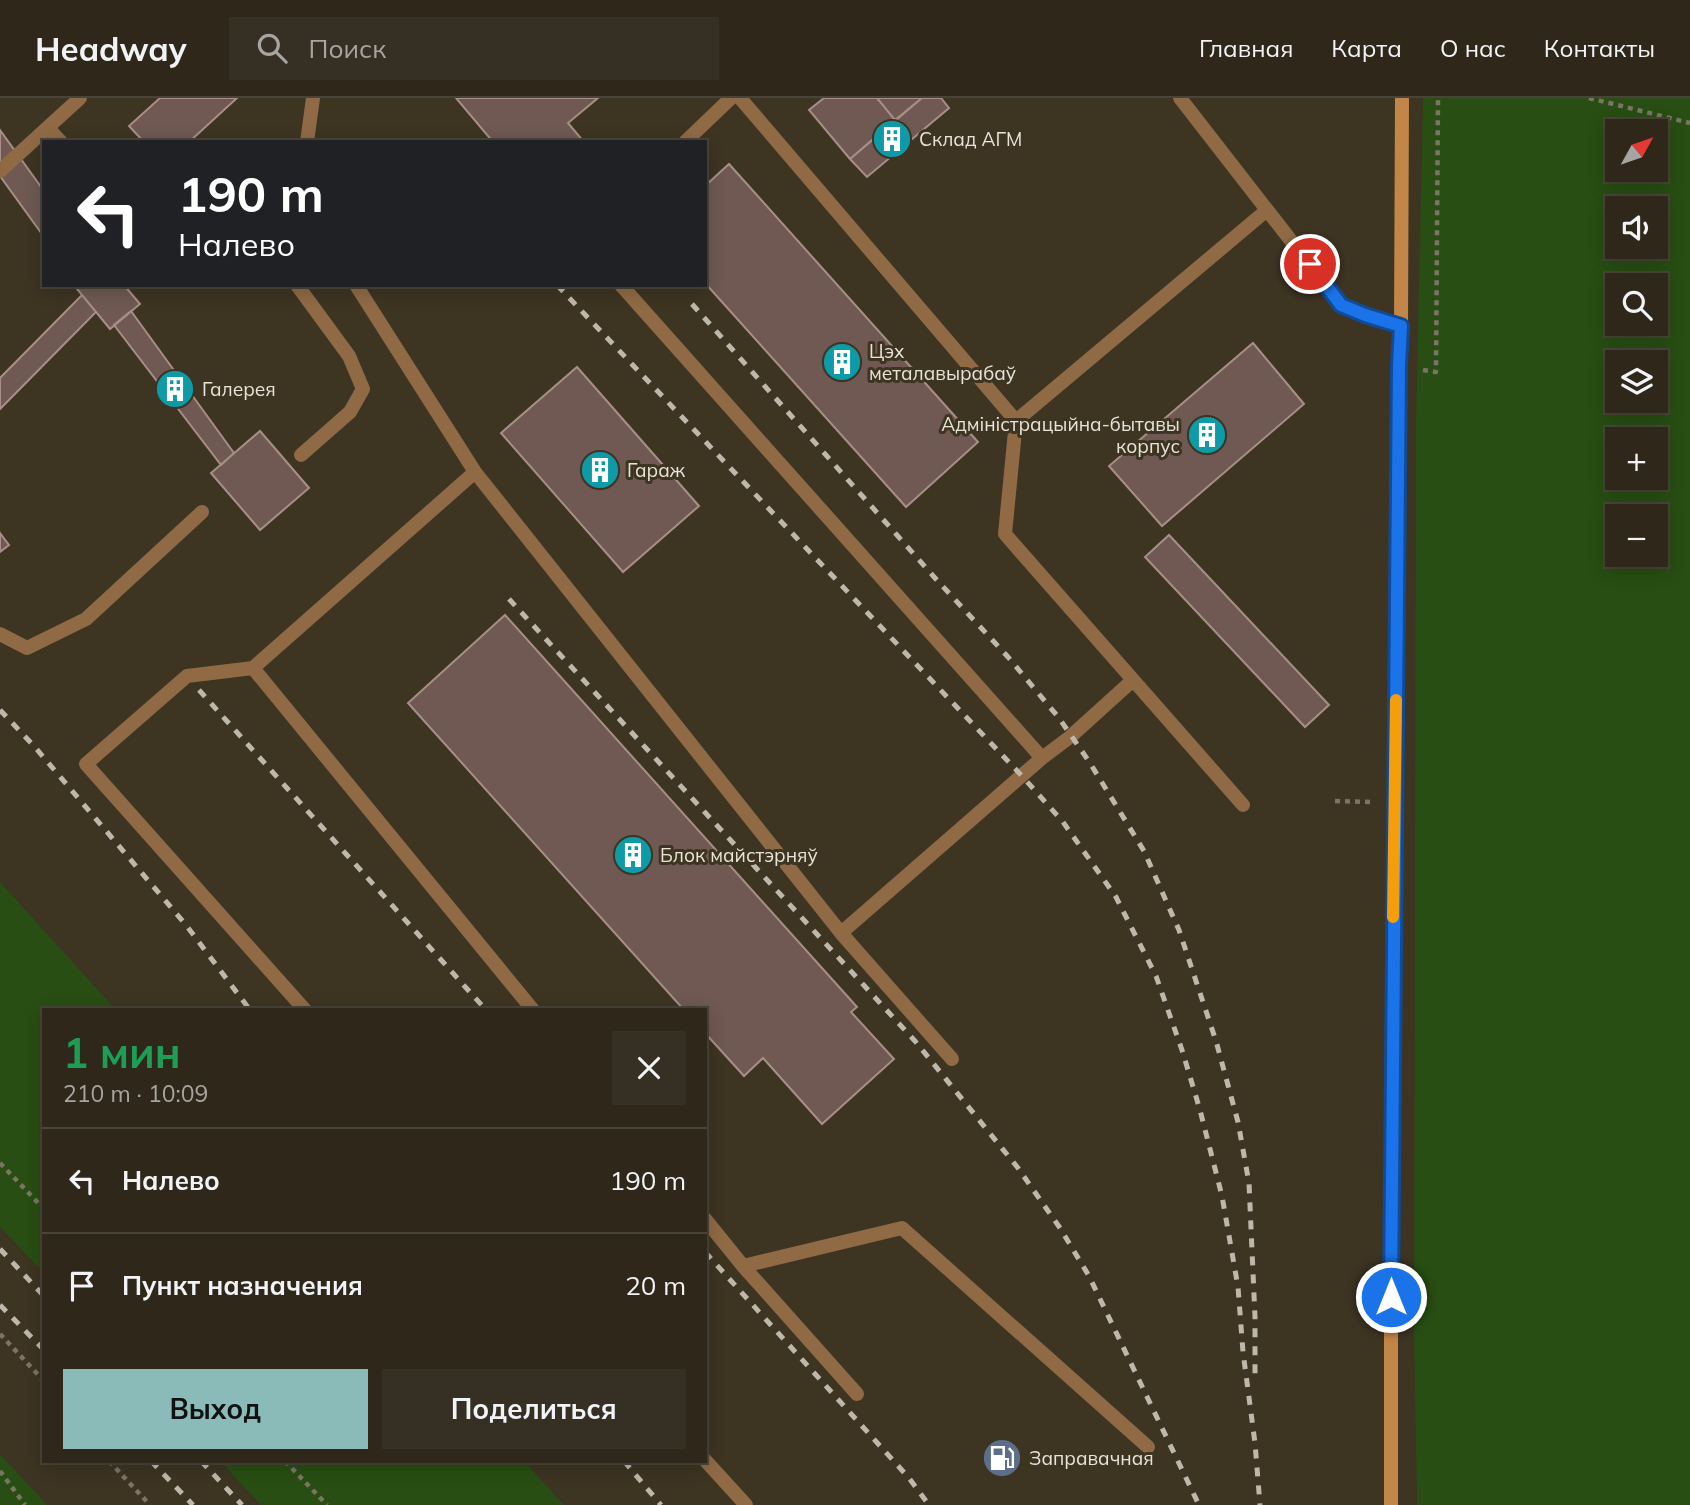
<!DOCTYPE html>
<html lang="ru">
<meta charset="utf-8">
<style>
:root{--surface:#2e271a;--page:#362f23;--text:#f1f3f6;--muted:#a7a5a2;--line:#494439;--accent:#8bbbb9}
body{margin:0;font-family:Mulish,sans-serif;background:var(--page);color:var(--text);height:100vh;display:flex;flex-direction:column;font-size:26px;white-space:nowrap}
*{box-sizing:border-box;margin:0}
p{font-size:23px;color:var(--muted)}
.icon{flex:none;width:38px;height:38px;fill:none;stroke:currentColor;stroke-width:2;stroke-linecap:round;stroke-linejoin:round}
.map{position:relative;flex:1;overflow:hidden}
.details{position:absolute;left:42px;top:910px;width:665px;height:455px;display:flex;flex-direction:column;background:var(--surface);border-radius:0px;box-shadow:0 4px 18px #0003,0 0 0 2px var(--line)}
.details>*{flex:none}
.top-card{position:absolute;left:42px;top:42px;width:665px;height:147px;border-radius:0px;box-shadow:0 4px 18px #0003,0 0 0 2px var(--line);background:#202124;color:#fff;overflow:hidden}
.needle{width:46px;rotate:50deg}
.tools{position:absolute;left:1605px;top:21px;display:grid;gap:14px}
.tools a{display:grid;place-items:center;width:63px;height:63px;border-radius:0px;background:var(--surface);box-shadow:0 4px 18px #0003,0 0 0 2px var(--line);font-size:35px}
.pin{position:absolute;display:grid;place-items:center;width:60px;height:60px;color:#fff;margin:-30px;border:4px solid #fff;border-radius:50%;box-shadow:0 2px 7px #0007}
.me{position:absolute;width:77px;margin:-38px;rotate:0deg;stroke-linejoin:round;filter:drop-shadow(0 0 5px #0008)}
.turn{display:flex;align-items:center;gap:24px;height:147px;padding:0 21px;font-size:32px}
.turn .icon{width:91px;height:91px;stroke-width:2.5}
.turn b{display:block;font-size:49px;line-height:60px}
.round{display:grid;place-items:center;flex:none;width:74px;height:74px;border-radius:0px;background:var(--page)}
.overview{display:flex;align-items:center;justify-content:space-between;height:119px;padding:0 21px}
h1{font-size:42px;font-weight:700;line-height:52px;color:#1e9e55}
.cta{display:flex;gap:14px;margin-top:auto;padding:14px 21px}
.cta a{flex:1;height:80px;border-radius:0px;background:var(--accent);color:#111;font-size:28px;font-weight:700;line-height:80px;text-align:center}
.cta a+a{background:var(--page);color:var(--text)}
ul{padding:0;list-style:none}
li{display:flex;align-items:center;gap:21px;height:105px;padding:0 21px;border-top:2px solid var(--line)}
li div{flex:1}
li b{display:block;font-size:26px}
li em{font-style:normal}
header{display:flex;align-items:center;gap:42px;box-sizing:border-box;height:98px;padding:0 35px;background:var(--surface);border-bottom:2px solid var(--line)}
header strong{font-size:33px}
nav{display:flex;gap:38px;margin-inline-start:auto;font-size:24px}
.search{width:490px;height:63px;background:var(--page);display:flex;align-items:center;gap:18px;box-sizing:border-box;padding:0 24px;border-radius:0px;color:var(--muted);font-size:26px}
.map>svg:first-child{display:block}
</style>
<header>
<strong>Headway</strong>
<div class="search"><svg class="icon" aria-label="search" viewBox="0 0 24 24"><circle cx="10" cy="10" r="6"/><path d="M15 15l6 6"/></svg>Поиск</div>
<nav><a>Главная</a><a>Карта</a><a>О нас</a><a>Контакты</a></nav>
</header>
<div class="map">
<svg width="1690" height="1407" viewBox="0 0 1690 1407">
<rect width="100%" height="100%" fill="#3d3422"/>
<path fill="#284e13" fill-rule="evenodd" d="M 1423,0 L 1690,0 L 1690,1407 L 1417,1407 L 1414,1233 L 1416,321 ZM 1617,33 L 1656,33 L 1656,72 L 1617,72 ZM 1617,110 L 1656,110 L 1656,149 L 1617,149 ZM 1617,187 L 1656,187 L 1656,226 L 1617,226 ZM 1617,264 L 1656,264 L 1656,303 L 1617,303 ZM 1617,341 L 1656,341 L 1656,380 L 1617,380 ZM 1617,418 L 1656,418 L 1656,457 L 1617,457 Z
M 0,784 L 116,912 L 44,912 L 44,1175 L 0,1129 Z
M 0,1356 L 47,1407 L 0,1407 Z
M 220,1363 L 524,1363 L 564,1407 L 261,1407 Z"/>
<path fill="#6f5952" stroke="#a78f87" stroke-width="2" d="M 160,0 L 237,0 L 189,44 L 144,44 L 129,28 Z
M 456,0 L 598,0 L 568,25 L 584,44 L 493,44 Z
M 824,0 L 877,0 L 895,22 L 850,61 L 809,12 Z
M 877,0 L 922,0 L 895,22 Z
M 922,0 L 941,0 L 949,10 L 867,79 L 850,61 Z
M 0,32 L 44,93 L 44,139 L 0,78 Z
M 729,66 L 978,344 L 906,409 L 705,185 L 705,88 Z
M 82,187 L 124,187 L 140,206 L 110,231 L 77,191 Z
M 82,197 L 96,214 L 0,311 L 0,280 Z
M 131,213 L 234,355 L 221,367 L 114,227 Z
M 1253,245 L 1304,306 L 1162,428 L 1109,368 Z
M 577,269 L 699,408 L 623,474 L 501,335 Z
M 260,333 L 309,390 L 260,432 L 211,375 Z
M 0,435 L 9,447 L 0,454 Z
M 1169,437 L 1329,607 L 1305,629 L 1145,459 Z
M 505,517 L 857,909 L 851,914 L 894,961 L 822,1026 L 763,960 L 744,978 L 705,935 L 705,912 L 684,912 L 408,605 Z"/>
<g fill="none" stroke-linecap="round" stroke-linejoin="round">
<path stroke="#7c7465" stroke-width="4.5" stroke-dasharray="5 5" stroke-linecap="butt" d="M 1589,0 L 1690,25
M 1423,272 L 1436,274 L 1438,0
M 1335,703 L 1373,704
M 0,1065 L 44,1111
M 0,1236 L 44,1283
M 109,1363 L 150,1407
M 285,1363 L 327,1407
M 0,1373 L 25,1407"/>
<path stroke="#8f6a45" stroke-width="14" d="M 740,0 L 1016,323 L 1005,436 L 1243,707
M 1180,0 L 1341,207 L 1365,217 L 1401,228
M 48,30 L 61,44
M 307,44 L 313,0
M 685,44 L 731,0
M 0,73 L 80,0
M 297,187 L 349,258 L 363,291 L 350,314 L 301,357
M 621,187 L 1042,660
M 1016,323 L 1267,112
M 475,374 L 841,835 L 952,961
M 0,536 L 27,550 L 86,521 L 202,414
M 253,570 L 533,912
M 841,835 L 1042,660 L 1070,639 L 1133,582
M 305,912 L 86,666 L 187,578 L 253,570 L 475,374 L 356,187
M 705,1121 L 743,1168 L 857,1296
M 743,1168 L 902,1130 L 1148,1349
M 705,1362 L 746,1407"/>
<path stroke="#c28648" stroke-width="14" d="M 1391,1407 L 1391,1069 L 1399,267 L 1401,228 L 1402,0"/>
<path stroke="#beb8ab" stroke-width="5" stroke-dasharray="9 9" stroke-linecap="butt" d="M 557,187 L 1022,678 L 1063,724 L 1116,799 L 1156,878 L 1182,952 L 1200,1012 L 1222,1098 L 1238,1189 L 1243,1254 L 1255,1345 L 1260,1407
M 692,206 L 935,480 L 1008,559 L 1059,620 L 1090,665 L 1144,753 L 1179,832 L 1216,943 L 1238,1024 L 1249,1085 L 1255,1219 L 1255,1280
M 509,501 L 915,943 L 1018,1070 L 1060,1130 L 1089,1178 L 1199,1407
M 199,592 L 486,912
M 0,612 L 34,648 L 186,827 L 250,912
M 0,1151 L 44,1198
M 705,1154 L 909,1380 L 929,1407
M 0,1207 L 44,1252
M 151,1363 L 193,1407
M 201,1363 L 242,1407
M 624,1363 L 661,1407"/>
</g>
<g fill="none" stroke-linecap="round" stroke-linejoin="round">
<g stroke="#114b97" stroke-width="18">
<path id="route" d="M 1310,166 L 1341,207 L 1365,217 L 1401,228 L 1399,267 L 1391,1199"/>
</g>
<use href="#route" stroke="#1a73e8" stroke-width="12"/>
<path stroke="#f59e0b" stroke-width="12" d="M 1393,819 L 1396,602"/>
</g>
<defs>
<g id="building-disc" transform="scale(2.0125)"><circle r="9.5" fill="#0f9aa8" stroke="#3d3422"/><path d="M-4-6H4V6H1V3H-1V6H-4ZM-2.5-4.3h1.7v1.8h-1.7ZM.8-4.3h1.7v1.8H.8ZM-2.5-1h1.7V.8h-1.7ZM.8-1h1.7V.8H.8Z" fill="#fff"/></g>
<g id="fuel-disc" transform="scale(2.0125)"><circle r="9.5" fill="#5c6f8a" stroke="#3d3422"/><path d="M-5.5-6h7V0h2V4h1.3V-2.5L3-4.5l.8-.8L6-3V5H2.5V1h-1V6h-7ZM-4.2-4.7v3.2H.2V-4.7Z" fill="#fff"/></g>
</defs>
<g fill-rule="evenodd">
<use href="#building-disc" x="892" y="41"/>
<use href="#building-disc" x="842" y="264"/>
<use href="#building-disc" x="175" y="291"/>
<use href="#building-disc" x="1207" y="337"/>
<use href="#building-disc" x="600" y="372"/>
<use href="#building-disc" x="633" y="757"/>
<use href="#fuel-disc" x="1002" y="1360"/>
</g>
<g text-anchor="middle" stroke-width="6" stroke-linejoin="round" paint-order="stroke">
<g font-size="19" fill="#e8e3d8" stroke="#3d3422" text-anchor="start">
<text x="919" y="48">Склад АГМ</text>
<text x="869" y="260">Цэх<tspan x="869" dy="22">металавырабаў</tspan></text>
<text x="202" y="298">Галерея</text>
<text x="1180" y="333" text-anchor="end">Адміністрацыйна-бытавы<tspan x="1180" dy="22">корпус</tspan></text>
<text x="627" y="379">Гараж</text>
<text x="660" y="764">Блок майстэрняў</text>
<text x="1029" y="1367">Заправачная</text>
</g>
</g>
</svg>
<div class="tools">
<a><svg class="needle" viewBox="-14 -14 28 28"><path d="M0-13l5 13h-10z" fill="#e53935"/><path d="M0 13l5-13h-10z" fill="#a7a5a2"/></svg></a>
<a><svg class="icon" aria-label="sound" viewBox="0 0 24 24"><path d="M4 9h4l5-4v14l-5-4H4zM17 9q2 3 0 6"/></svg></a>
<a><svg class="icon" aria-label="search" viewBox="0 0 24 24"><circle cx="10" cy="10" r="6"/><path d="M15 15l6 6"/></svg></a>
<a><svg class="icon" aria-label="layers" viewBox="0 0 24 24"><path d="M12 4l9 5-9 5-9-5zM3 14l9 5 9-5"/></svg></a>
<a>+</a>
<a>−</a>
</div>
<div class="pin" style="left:1310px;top:166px;background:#d93025"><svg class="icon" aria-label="arrive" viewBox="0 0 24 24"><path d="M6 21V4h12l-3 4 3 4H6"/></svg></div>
<svg class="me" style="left:1391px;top:1199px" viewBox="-20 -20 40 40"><circle r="17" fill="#1a73e8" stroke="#fff" stroke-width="3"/><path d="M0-11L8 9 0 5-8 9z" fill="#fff"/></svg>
<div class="top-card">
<div class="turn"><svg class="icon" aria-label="left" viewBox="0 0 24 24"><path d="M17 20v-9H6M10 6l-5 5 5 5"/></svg><div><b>190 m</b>Налево</div></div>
</div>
<section class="details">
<div class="overview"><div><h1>1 мин</h1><p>210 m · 10:09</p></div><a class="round"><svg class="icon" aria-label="close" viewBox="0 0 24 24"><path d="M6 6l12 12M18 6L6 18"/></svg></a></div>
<ul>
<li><svg class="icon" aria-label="left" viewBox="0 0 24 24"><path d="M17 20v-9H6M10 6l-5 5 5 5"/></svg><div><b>Налево</b></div><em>190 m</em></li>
<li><svg class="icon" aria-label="arrive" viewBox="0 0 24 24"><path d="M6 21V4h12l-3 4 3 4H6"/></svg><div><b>Пункт назначения</b></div><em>20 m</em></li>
</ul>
<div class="cta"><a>Выход</a><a>Поделиться</a></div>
</section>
</div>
